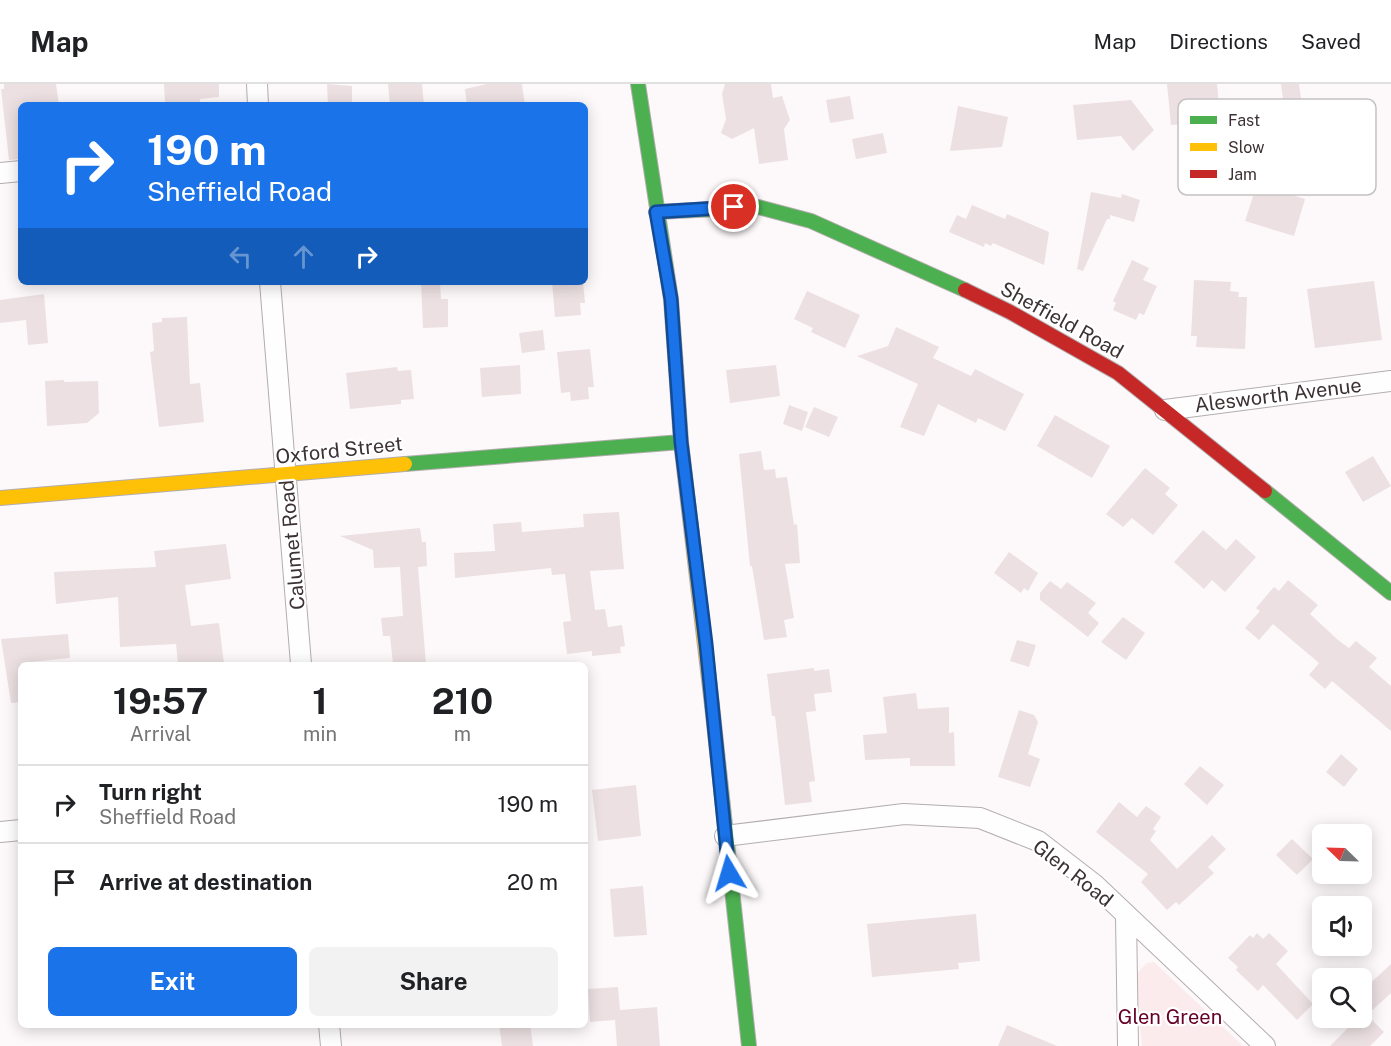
<!DOCTYPE html>
<style>
:root{--surface:#fff;--page:#f2f2f2;--text:#202124;--muted:#757577;--line:#e0e0e0;--accent:#1a73e8}
body{margin:0;font-family:"Public Sans",sans-serif;background:var(--page);color:var(--text);height:100vh;display:flex;flex-direction:column;font-size:22px;white-space:nowrap}
*{box-sizing:border-box;margin:0}
p{font-size:20px;color:var(--muted)}
.icon{flex:none;width:33px;height:33px;fill:none;stroke:currentColor;stroke-width:2;stroke-linecap:round;stroke-linejoin:round}
.map{position:relative;flex:1;overflow:hidden}
.sheet{position:absolute;left:18px;top:578px;width:570px;height:366px;display:flex;flex-direction:column;background:var(--surface);border-radius:9px;box-shadow:0 3px 15px #0003}
.sheet>*{flex:none}
.hud{position:absolute;left:18px;top:18px;width:570px;height:183px;border-radius:9px;box-shadow:0 3px 15px #0003;background:#1a73e8;color:#fff;overflow:hidden}
.needle{width:39px;rotate:293deg}
.buttons{position:absolute;left:1312px;top:740px;display:grid;gap:12px}
.buttons a{display:grid;place-items:center;width:60px;height:60px;border-radius:9px;background:var(--surface);box-shadow:0 3px 15px #0003;font-size:30px}
.pin{position:absolute;display:grid;place-items:center;width:51px;height:51px;color:#fff;margin:-26px;border:3px solid #fff;border-radius:50%;box-shadow:0 2px 6px #0007}
.me{position:absolute;width:66px;margin:-33px;rotate:353deg;stroke-linejoin:round;filter:drop-shadow(0 0 4px #0008)}
.turn{display:flex;align-items:center;gap:21px;height:126px;padding:0 30px;font-size:27px}
.turn .icon{width:78px;height:78px;stroke-width:2.5}
.turn b{display:block;font-size:42px;line-height:51px}
.lanes{display:flex;align-items:center;height:57px;padding:0 30px;background:#0003;justify-content:center;gap:30px;direction:ltr}
.lanes .off{opacity:.35}
.eta{display:flex;justify-content:space-evenly;align-items:center;height:102px;text-align:center}
.eta b{font-size:36px;font-weight:700;line-height:42px}
.cta{display:flex;gap:12px;margin-top:auto;padding:12px 30px}
.cta a{flex:1;height:69px;border-radius:9px;background:var(--accent);color:#fff;font-size:24px;font-weight:700;line-height:69px;text-align:center}
.cta a+a{background:var(--page);color:var(--text)}
ul{padding:0;list-style:none}
li{display:flex;align-items:center;gap:18px;height:78px;padding:0 30px;border-top:2px solid var(--line)}
li div{flex:1}
li b{display:block;font-size:22px}
li em{font-style:normal}
header{display:flex;align-items:center;gap:36px;box-sizing:border-box;height:84px;padding:0 30px;background:var(--surface);border-bottom:2px solid var(--line)}
header strong{font-size:28px}
nav{display:flex;gap:33px;margin-inline-start:auto;font-size:21px}
.map>svg:first-child{display:block}
</style>
<header>
<strong>Map</strong>
<nav><a>Map</a><a>Directions</a><a>Saved</a></nav>
</header>
<div class="map">
<svg width="1391" height="962" viewBox="0 0 1391 962">
<rect width="100%" height="100%" fill="#fdf9fa"/>
<path fill="#fcebed" d="M 1154,878 L 1243,962 L 1142,962 L 1135,891 L 1147,879 Z"/>
<path fill="#ece0e2" d="M 4,0 L 56,0 L 59,21 L 21,21 L 21,75 L 9,76 L 1,5 L 4,5 Z
M 164,0 L 219,0 L 219,13 L 200,15 L 200,21 L 172,21 L 172,18 L 165,18 Z
M 327,0 L 352,2 L 352,21 L 328,21 Z
M 388,0 L 422,0 L 424,21 L 390,21 Z
M 487,0 L 522,0 L 525,21 L 467,21 L 465,5 Z
M 725,0 L 771,0 L 773,14 L 782,12 L 790,36 L 784,45 L 788,76 L 759,80 L 754,44 L 732,55 L 721,49 L 726,35 L 722,10 Z
M 1167,0 L 1217,0 L 1219,20 L 1200,21 L 1202,39 L 1171,41 Z
M 1281,0 L 1299,0 L 1303,30 L 1340,22 L 1346,51 L 1309,59 L 1310,65 L 1264,76 L 1233,78 L 1231,55 L 1285,49 L 1279,24 L 1284,23 Z
M 850,12 L 854,35 L 830,39 L 826,16 Z
M 1131,16 L 1154,46 L 1133,67 L 1121,52 L 1077,56 L 1073,21 Z
M 958,22 L 1008,33 L 1002,63 L 950,67 Z
M 883,49 L 887,69 L 856,75 L 852,55 Z
M 1257,100 L 1305,115 L 1294,152 L 1245,137 Z
M 1091,108 L 1121,114 L 1122,110 L 1140,116 L 1134,138 L 1110,131 L 1110,135 L 1107,135 L 1083,187 L 1077,185 Z
M 972,121 L 1005,135 L 1007,130 L 1049,148 L 1044,181 L 993,159 L 991,162 L 985,159 L 984,163 L 949,148 L 957,131 L 966,135 Z
M 1132,176 L 1149,184 L 1143,196 L 1157,202 L 1144,231 L 1139,229 L 1136,236 L 1113,226 L 1116,219 L 1113,217 Z
M 1194,196 L 1231,198 L 1230,207 L 1239,208 L 1238,213 L 1247,213 L 1245,265 L 1196,263 L 1197,252 L 1191,252 Z
M 1374,197 L 1382,256 L 1315,264 L 1307,205 Z
M 421,198 L 440,198 L 441,215 L 448,215 L 448,243 L 423,244 Z
M 552,198 L 583,198 L 585,219 L 580,219 L 581,231 L 555,233 Z
M 807,207 L 860,231 L 845,264 L 811,248 L 813,244 L 794,235 Z
M 44,210 L 48,259 L 28,261 L 26,236 L 0,239 L 0,216 Z
M 187,233 L 190,300 L 200,299 L 204,338 L 159,343 L 150,268 L 154,267 L 152,239 L 162,238 L 162,234 Z
M 896,243 L 939,263 L 933,274 L 971,292 L 975,285 L 1024,310 L 1005,347 L 978,334 L 976,339 L 938,320 L 924,352 L 900,343 L 918,300 L 857,272 L 888,262 Z
M 543,246 L 545,266 L 522,269 L 519,249 Z
M 590,265 L 594,303 L 588,303 L 589,315 L 571,317 L 570,308 L 561,309 L 557,268 Z
M 520,281 L 521,310 L 482,313 L 480,284 Z
M 776,281 L 780,312 L 730,319 L 726,286 Z
M 397,283 L 398,287 L 411,286 L 414,315 L 401,316 L 401,320 L 350,325 L 346,289 Z
M 64,296 L 64,298 L 98,297 L 99,329 L 87,339 L 47,342 L 45,297 Z
M 789,321 L 808,328 L 802,347 L 783,340 Z
M 814,323 L 838,333 L 829,353 L 805,343 Z
M 1055,331 L 1110,362 L 1092,394 L 1037,362 Z
M 761,367 L 764,386 L 775,385 L 776,394 L 787,393 L 794,441 L 797,440 L 800,479 L 785,480 L 794,534 L 784,536 L 787,553 L 764,556 L 752,482 L 750,482 L 739,370 Z
M 1373,372 L 1391,402 L 1363,418 L 1345,388 Z
M 1145,384 L 1170,404 L 1165,410 L 1178,421 L 1153,451 L 1132,434 L 1123,443 L 1106,430 Z
M 619,428 L 624,485 L 590,487 L 595,526 L 605,525 L 608,543 L 622,541 L 625,562 L 620,563 L 621,569 L 592,572 L 592,567 L 567,570 L 563,538 L 571,537 L 565,490 L 552,491 L 551,484 L 455,494 L 454,469 L 495,467 L 493,440 L 521,438 L 522,448 L 584,443 L 583,430 Z
M 420,444 L 422,458 L 426,458 L 427,482 L 418,483 L 426,580 L 393,580 L 390,552 L 383,552 L 381,534 L 403,532 L 400,483 L 374,484 L 373,466 L 340,452 Z
M 1203,446 L 1226,466 L 1236,455 L 1256,473 L 1225,508 L 1212,496 L 1204,505 L 1174,478 Z
M 226,460 L 231,495 L 185,501 L 191,542 L 219,539 L 224,580 L 178,580 L 176,560 L 120,563 L 118,513 L 56,520 L 54,488 L 156,483 L 154,467 Z
M 1009,468 L 1038,489 L 1028,507 L 1024,504 L 1021,509 L 994,489 Z
M 1288,496 L 1318,521 L 1310,530 L 1338,556 L 1349,564 L 1356,557 L 1377,574 L 1369,583 L 1391,602 L 1391,647 L 1332,597 L 1325,605 L 1309,591 L 1319,579 L 1273,540 L 1259,556 L 1245,544 L 1260,527 L 1256,524 L 1274,503 L 1279,507 Z
M 1050,497 L 1061,505 L 1067,498 L 1096,519 L 1088,529 L 1099,539 L 1088,553 L 1040,516 L 1040,509 Z
M 1123,533 L 1145,549 L 1126,576 L 1101,558 Z
M 68,550 L 70,574 L 21,579 L 21,618 L 11,619 L 1,555 Z
M 1017,556 L 1036,561 L 1029,583 L 1010,577 Z
M 814,584 L 814,587 L 829,585 L 832,608 L 814,610 L 816,627 L 806,628 L 815,697 L 809,698 L 812,718 L 785,721 L 775,632 L 772,632 L 767,590 Z
M 916,609 L 918,625 L 949,623 L 949,649 L 954,648 L 955,682 L 910,682 L 910,674 L 865,676 L 863,651 L 887,649 L 883,613 Z
M 1019,626 L 1034,631 L 1038,638 L 1028,670 L 1040,675 L 1030,703 L 998,693 Z
M 1341,670 L 1358,685 L 1344,703 L 1326,688 Z
M 1200,682 L 1224,701 L 1207,721 L 1184,700 Z
M 636,701 L 641,752 L 598,757 L 592,706 Z
M 1119,718 L 1137,733 L 1146,722 L 1161,733 L 1153,745 L 1156,747 L 1150,756 L 1177,785 L 1212,751 L 1226,765 L 1208,783 L 1214,789 L 1179,821 L 1176,818 L 1167,826 L 1141,798 L 1148,790 L 1096,748 Z
M 1292,755 L 1313,775 L 1297,791 L 1276,771 Z
M 643,802 L 647,851 L 614,853 L 610,805 Z
M 976,830 L 980,877 L 958,879 L 959,885 L 872,893 L 867,840 Z
M 1257,849 L 1263,855 L 1269,849 L 1288,867 L 1276,880 L 1313,920 L 1297,936 L 1263,901 L 1258,907 L 1236,886 L 1238,883 L 1228,874 L 1250,851 L 1253,854 Z
M 1391,880 L 1391,909 L 1367,931 L 1384,948 L 1370,962 L 1330,962 L 1359,933 L 1362,933 L 1362,907 Z
M 618,903 L 620,926 L 657,923 L 660,962 L 617,962 L 615,936 L 590,938 L 588,905 Z
M 499,940 L 530,940 L 533,962 L 502,962 Z
M 1007,941 L 1057,962 L 998,962 Z"/>
<g fill="none" stroke-linecap="round" stroke-linejoin="round">
<g stroke="#b3adae" stroke-width="22">
<path id="street" d="M 257,0 L 258,21
M 0,89 L 21,87
M 270,198 L 301,580
M 1165,326 L 1391,297
M 0,748 L 21,746
M 725,752 L 904,730 L 980,734 L 1038,757 L 1095,801 L 1265,962
M 1126,833 L 1128,962
M 329,940 L 331,962"/>
</g>
<g stroke="#b3adae" stroke-width="16">
<path id="fast" d="M 638,0 L 671,215 L 676,284
M 656,128 L 758,123 L 811,137 L 965,206
M 405,380 L 681,358
M 1265,407 L 1391,509
M 712,621 L 749,962"/>
</g>
<g stroke="#b3adae" stroke-width="16">
<path id="slow" d="M 676,284 L 681,358 L 712,621
M 0,414 L 405,380"/>
</g>
<g stroke="#b3adae" stroke-width="16">
<path id="jam" d="M 965,206 L 1010,228 L 1118,289 L 1265,407"/>
</g>
<use href="#street" stroke="#fffefe" stroke-width="20"/>
<use href="#fast" stroke="#4caf50" stroke-width="14"/>
<use href="#slow" stroke="#ffc107" stroke-width="14"/>
<use href="#jam" stroke="#c62828" stroke-width="14"/>
</g>
<g fill="none" stroke-linecap="round" stroke-linejoin="round">
<g stroke="#114b97" stroke-width="15">
<path id="route" d="M 729,789 L 706,560 L 681,358 L 671,215 L 656,128 L 734,123"/>
</g>
<use href="#route" stroke="#1a73e8" stroke-width="10"/>
</g>
<g text-anchor="middle" stroke-width="4.5" stroke-linejoin="round" paint-order="stroke">
<g font-size="20" fill="#3c3133" stroke="#fff">
<text transform="translate(1062 236) rotate(29)" y="7">Sheffield Road</text>
<text transform="translate(1278 311) rotate(-7)" y="7">Alesworth Avenue</text>
<text transform="translate(339 366) rotate(-6)" y="7">Oxford Street</text>
<text transform="translate(292 461) rotate(-95)" y="7">Calumet Road</text>
<text transform="translate(1073 789) rotate(38)" y="7">Glen Road</text>
</g>
<g font-size="20" fill="#650026" stroke="#fff">
<text x="1170" y="940">Glen Green</text>
</g>
</g>
<rect x="1178" y="15" width="198" height="96" rx="9" fill="#fff" stroke="#c4c1c2" stroke-width="1.5"/>
<rect x="1190" y="32" width="27" height="8" fill="#4caf50"/>
<rect x="1190" y="59" width="27" height="8" fill="#ffc107"/>
<rect x="1190" y="86" width="27" height="8" fill="#c62828"/>
<g font-size="16" fill="#3c3133">
<text x="1228" y="42">Fast</text>
<text x="1228" y="69">Slow</text>
<text x="1228" y="96">Jam</text>
</g>
</svg>
<div class="buttons">
<a><svg class="needle" viewBox="-14 -14 28 28"><path d="M0-13l5 13h-10z" fill="#e53935"/><path d="M0 13l5-13h-10z" fill="#757577"/></svg></a>
<a><svg class="icon" aria-label="sound" viewBox="0 0 24 24"><path d="M4 9h4l5-4v14l-5-4H4zM17 9q2 3 0 6"/></svg></a>
<a><svg class="icon" aria-label="search" viewBox="0 0 24 24"><circle cx="10" cy="10" r="6"/><path d="M15 15l6 6"/></svg></a>
</div>
<div class="pin" style="left:734px;top:123px;background:#d93025"><svg class="icon" aria-label="arrive" viewBox="0 0 24 24"><path d="M6 21V4h12l-3 4 3 4H6"/></svg></div>
<svg class="me" style="left:729px;top:789px" viewBox="-20 -20 40 40"><path d="M0-17L14 15 0 8-14 15z" fill="#1a73e8" stroke="#fff" stroke-width="4"/></svg>
<div class="hud">
<div class="turn"><svg class="icon" aria-label="right" viewBox="0 0 24 24"><path d="M7 20v-9h11M14 6l5 5-5 5"/></svg><div><b>190 m</b>Sheffield Road</div></div>
<div class="lanes"><svg class="icon off" aria-label="left" viewBox="0 0 24 24"><path d="M17 20v-9H6M10 6l-5 5 5 5"/></svg><svg class="icon off" aria-label="ahead" viewBox="0 0 24 24"><path d="M12 20V5M6 11l6-6 6 6"/></svg><svg class="icon" aria-label="right" viewBox="0 0 24 24"><path d="M7 20v-9h11M14 6l5 5-5 5"/></svg></div>
</div>
<section class="sheet">
<div class="eta">
<div><b>19:57</b><p>Arrival</p></div>
<div><b>1</b><p>min</p></div>
<div><b>210</b><p>m</p></div>
</div>
<ul>
<li><svg class="icon" aria-label="right" viewBox="0 0 24 24"><path d="M7 20v-9h11M14 6l5 5-5 5"/></svg><div><b>Turn right</b><p>Sheffield Road</p></div><em>190 m</em></li>
<li><svg class="icon" aria-label="arrive" viewBox="0 0 24 24"><path d="M6 21V4h12l-3 4 3 4H6"/></svg><div><b>Arrive at destination</b></div><em>20 m</em></li>
</ul>
<div class="cta"><a>Exit</a><a>Share</a></div>
</section>
</div>
